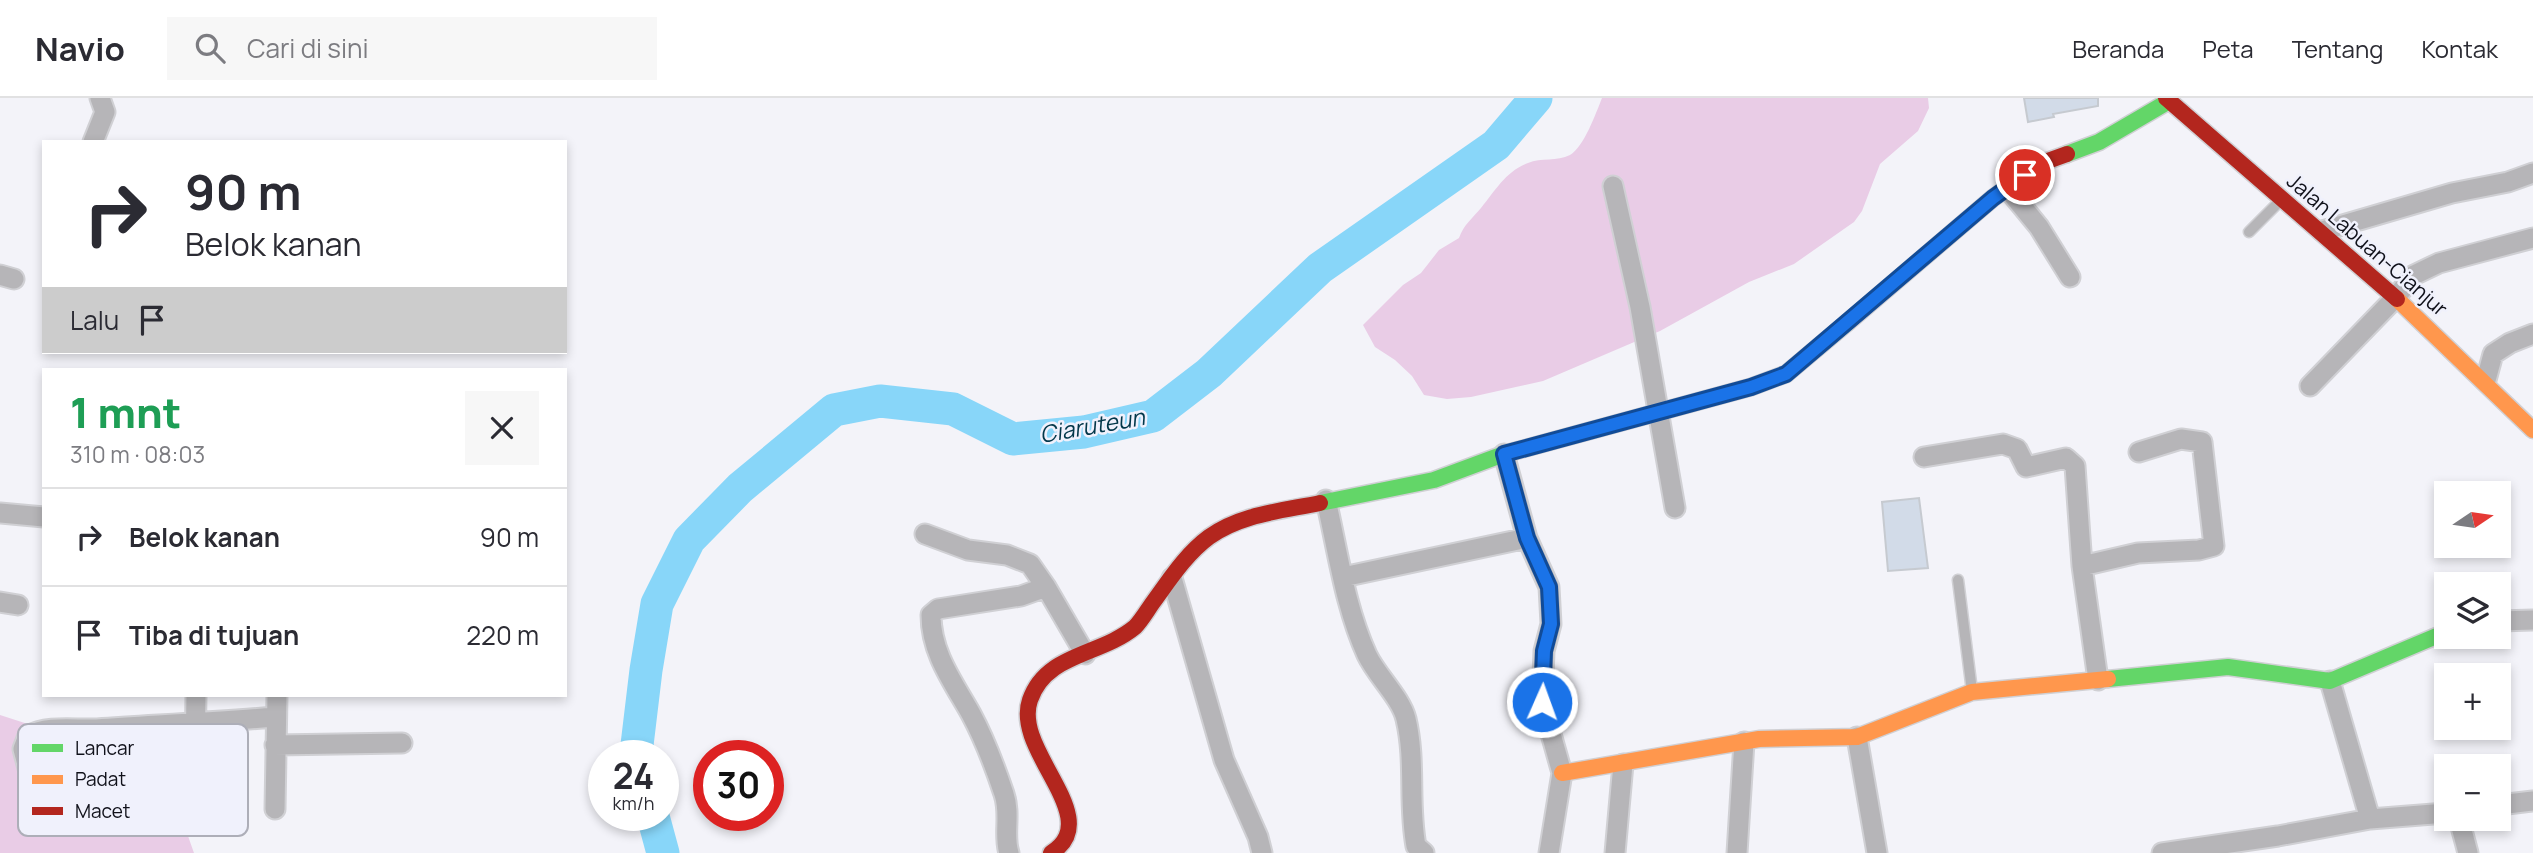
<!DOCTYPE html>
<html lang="id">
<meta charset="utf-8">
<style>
:root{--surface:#fff;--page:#f7f7f7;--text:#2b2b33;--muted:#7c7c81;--line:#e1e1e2}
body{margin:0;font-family:Manrope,sans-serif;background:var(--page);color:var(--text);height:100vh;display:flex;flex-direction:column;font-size:26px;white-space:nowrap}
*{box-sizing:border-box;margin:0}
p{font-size:23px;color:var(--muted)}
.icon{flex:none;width:38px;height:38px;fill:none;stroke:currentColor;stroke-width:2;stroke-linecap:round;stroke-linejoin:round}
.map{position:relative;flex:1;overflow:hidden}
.details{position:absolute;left:42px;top:270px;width:525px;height:329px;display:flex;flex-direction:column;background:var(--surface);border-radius:0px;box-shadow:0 4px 10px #0003}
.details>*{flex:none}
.banner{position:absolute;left:42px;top:42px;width:525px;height:214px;border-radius:0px;box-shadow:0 4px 10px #0003;background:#fff;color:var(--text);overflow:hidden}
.needle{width:46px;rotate:77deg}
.tools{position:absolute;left:2434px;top:383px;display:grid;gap:14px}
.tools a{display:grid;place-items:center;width:77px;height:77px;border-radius:0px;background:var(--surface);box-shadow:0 4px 10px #0003;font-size:35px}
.speed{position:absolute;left:588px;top:642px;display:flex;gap:14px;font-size:35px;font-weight:700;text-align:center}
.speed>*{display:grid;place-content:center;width:91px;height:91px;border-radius:50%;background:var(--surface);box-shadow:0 4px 10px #0003;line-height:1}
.speed small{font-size:18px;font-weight:400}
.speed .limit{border:10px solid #d22;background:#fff;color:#111}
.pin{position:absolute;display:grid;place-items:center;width:60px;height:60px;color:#fff;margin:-30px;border:4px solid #fff;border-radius:50%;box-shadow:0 2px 7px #0007}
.me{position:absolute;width:77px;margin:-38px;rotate:2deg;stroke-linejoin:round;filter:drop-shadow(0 0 5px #0008)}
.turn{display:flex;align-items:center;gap:24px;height:147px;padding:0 28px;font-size:32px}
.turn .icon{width:91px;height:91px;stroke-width:2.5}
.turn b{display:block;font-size:49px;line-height:60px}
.then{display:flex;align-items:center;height:66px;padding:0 28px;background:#0003;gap:14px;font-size:26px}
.round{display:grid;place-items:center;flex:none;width:74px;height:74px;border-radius:0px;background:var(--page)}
.headline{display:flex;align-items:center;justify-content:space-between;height:119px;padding:0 28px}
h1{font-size:42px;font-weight:800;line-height:52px;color:#1e9e55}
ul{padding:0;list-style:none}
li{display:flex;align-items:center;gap:21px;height:98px;padding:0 28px;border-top:2px solid var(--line)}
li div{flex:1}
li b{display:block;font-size:26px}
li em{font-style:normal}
header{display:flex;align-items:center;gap:42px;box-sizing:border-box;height:98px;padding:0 35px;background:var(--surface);border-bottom:2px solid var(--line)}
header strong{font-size:33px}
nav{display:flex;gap:38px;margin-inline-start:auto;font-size:24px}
.search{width:490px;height:63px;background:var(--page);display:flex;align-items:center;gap:18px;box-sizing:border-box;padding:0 24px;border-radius:0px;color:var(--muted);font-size:26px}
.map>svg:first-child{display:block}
</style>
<header>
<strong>Navio</strong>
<div class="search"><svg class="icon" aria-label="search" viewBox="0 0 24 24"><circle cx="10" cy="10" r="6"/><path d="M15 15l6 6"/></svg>Cari di sini</div>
<nav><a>Beranda</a><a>Peta</a><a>Tentang</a><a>Kontak</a></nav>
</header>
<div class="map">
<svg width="2533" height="755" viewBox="0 0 2533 755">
<rect width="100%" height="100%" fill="#f3f3f9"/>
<path fill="#e9cce6" d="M 1602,0 L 1928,0 L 1929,10 L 1918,33 L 1880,66 L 1862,113 L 1854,124 L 1794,166 L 1749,184 L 1660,233 L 1543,283 L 1471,299 L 1447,301 L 1424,297 L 1412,278 L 1395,262 L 1375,249 L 1363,227 L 1403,187 L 1421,175 L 1439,152 L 1459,140 C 1464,126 1472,121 1481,110 C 1495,93 1506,73 1528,65 C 1541,59 1557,64 1570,57 C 1584,49 1596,15 1602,0 Z
M 0,617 L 164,670 L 194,755 L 0,755 Z"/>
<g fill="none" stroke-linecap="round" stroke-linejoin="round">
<path stroke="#88d6f9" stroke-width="33" d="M 640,658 L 637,647 L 646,572 L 657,506 L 689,442 L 740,390 L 834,312 L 880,303 L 953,311 L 1013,341 L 1084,334 L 1153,318 L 1209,275 L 1320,170 L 1496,47 L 1536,0
M 653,718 L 663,755"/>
</g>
<path fill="#d2dbe8" stroke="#c6cad0" stroke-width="2" d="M 2024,0 L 2098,0 L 2098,8 L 2053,16 L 2054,19 L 2028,24 Z
M 1919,400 L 1928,470 L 1888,473 L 1882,404 Z"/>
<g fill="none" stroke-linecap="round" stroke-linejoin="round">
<g stroke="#d0d0d4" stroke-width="13">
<path id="lane" d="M 2249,134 L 2277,106
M 1958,482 L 1972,593"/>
</g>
<g stroke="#d0d0d4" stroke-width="23">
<path id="street" d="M 93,44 L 105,14 L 100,0
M 1613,88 L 1640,209 L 1675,410
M 2007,90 L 2039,129 L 2070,179
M 2322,133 L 2452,95 L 2508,84 L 2533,75
M 0,177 L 14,181
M 2486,282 L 2493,256 L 2510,245 L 2533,236
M 2310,288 L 2396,199 L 2414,177 L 2439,165 L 2533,140
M 1504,356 L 1527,440 L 1549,489 L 1551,526 L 1544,553 L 1542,604 L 1562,675 L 1549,755
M 1924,359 L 2003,346 L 2017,351 L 2026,369 L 2066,360 L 2075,368 L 2082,468 L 2098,582
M 1326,402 C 1338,454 1345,509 1367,557 C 1377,578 1401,600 1406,621 C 1416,663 1408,706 1416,748 L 1424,755
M 0,415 L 44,419
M 925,436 L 968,452 L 1007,457 L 1030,466 L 1046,489 L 1085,556
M 2082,468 L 2138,455 L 2199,452 L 2214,448 L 2202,344 L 2181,341 L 2139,354
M 1343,479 L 1527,440
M 1172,480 L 1224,662 L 1258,739 L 1262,755
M 0,504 L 18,507
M 2499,523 L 2533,522
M 2330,583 L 2370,721
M 196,597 L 194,717 C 172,726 62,704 35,697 L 23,651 L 28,638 C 48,627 74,632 97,631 C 156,627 216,624 276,619
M 1857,639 L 1877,755
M 275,647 L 402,645
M 2499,707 L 2533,703
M 275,711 L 277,597
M 2459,721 L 2468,755
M 1009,755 C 1003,737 1011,717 1004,696 C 995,669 985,642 971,616 C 953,584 931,555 931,517 L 938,511 L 1021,498 L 1046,489
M 1615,755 L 1623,666
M 1737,755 L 1744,644
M 2162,755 L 2278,738 L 2370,721 L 2446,715"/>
</g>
<g stroke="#d0d0d4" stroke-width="19">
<path id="fast" d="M 2067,56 L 2099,44 L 2169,3
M 1320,405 L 1434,382 L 1504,356 L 1751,289 L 1786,276 L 1848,224
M 2108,581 L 2228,569 L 2330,583 L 2446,534"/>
</g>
<g stroke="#d0d0d4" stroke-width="19">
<path id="slow" d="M 2397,201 L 2533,332
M 1562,675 L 1759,641 L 1857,639 L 1972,594 L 2108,581"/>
</g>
<g stroke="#d0d0d4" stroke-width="19">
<path id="jam" d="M 2166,0 L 2397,201
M 1848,224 L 1993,100 L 2042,65 L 2067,56
M 1051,755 C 1107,720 1012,653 1030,602 C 1046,555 1100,558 1135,529 C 1142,522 1148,511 1154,503 C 1170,481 1186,456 1209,439 C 1241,416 1282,413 1320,405"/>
</g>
<use href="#lane" stroke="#b6b5b8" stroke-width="10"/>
<use href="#street" stroke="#b6b5b8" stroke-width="19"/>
<use href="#fast" stroke="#63d668" stroke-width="16"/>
<use href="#slow" stroke="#ff974d" stroke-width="16"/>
<use href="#jam" stroke="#b3261e" stroke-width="16"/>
</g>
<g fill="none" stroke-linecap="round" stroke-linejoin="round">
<g stroke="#114b97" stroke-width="18">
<path id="route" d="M 1542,604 L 1544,553 L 1551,526 L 1549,489 L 1527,440 L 1504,356 L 1751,289 L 1786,276 L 1993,100 L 2025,77"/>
</g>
<use href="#route" stroke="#1a73e8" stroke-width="12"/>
</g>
<g text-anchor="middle" stroke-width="5" stroke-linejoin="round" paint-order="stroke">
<g font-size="21" fill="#10111a" stroke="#f0f1fc">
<text transform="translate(2367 147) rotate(41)" y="7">Jalan Labuan-Cianjur</text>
</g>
<g font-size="23" font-style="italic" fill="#02374a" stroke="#f0f1fc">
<text transform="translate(1092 328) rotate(-10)" y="8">Ciaruteun</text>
</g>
</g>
<rect x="18" y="626" width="230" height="112" rx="10" fill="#f0f1fc" stroke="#adaeb8" stroke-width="2"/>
<rect x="32" y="646" width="31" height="8" fill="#63d668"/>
<rect x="32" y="677" width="31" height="9" fill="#ff974d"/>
<rect x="32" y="709" width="31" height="8" fill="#b3261e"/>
<g font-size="19" fill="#10111a">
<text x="75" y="657">Lancar</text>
<text x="75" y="688">Padat</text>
<text x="75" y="720">Macet</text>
</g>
</svg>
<div class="tools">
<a><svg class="needle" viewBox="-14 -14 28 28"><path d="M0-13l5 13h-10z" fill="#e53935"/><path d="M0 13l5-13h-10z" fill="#7c7c81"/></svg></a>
<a><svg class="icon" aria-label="layers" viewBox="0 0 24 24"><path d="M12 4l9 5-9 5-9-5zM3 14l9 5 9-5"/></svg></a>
<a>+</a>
<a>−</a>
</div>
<div class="speed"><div>24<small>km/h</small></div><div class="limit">30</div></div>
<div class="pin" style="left:2025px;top:77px;background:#d93025"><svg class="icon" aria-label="arrive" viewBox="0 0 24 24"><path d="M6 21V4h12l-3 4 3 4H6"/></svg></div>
<svg class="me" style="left:1542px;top:604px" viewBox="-20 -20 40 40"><circle r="17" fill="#1a73e8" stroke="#fff" stroke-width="3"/><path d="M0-11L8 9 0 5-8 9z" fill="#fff"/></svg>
<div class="banner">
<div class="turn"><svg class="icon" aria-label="right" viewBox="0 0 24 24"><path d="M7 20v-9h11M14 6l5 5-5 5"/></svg><div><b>90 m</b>Belok kanan</div></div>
<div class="then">Lalu<svg class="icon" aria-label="arrive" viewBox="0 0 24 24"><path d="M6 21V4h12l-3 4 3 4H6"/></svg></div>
</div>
<section class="details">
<div class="headline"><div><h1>1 mnt</h1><p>310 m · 08:03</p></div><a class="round"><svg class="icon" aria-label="close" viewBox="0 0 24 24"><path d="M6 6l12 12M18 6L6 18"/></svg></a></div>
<ul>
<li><svg class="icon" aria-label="right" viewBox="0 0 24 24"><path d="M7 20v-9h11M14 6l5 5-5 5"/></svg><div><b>Belok kanan</b></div><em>90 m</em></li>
<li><svg class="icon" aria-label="arrive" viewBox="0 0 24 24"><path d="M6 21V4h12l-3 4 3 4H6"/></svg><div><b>Tiba di tujuan</b></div><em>220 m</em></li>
</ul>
</section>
</div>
